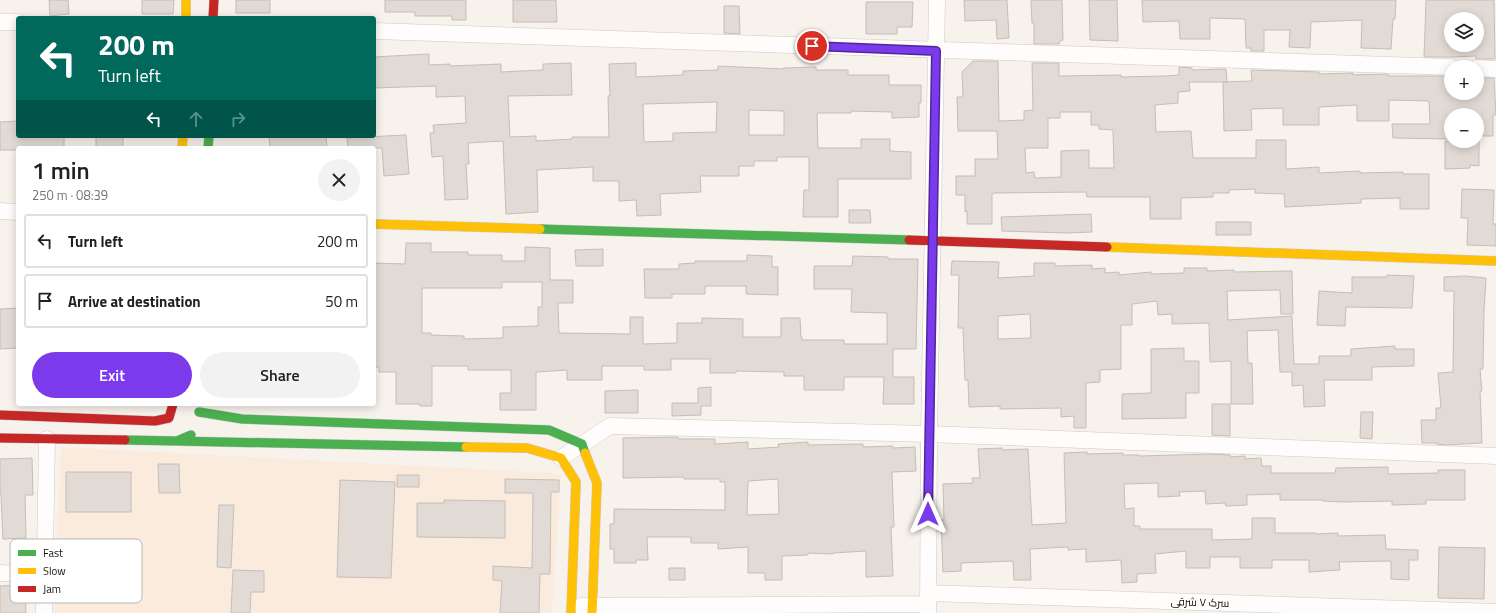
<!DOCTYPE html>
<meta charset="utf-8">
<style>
:root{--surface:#fff;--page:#f2f2f2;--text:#202124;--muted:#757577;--line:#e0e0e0;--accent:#7c3aed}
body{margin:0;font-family:"Titillium Web",Cairo,sans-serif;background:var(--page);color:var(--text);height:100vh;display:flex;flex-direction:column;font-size:15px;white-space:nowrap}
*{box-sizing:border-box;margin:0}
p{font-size:13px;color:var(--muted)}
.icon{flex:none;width:22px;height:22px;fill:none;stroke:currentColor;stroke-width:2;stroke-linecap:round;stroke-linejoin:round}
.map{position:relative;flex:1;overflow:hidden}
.details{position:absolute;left:16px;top:146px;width:360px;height:260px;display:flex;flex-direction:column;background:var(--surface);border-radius:4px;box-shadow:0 2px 10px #0003}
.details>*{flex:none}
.guide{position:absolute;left:16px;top:16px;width:360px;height:122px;border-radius:4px;box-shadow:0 2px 10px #0003;background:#00695c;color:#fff;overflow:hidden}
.tools{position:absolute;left:1444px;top:12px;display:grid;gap:8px}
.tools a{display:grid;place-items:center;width:40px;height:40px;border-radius:50%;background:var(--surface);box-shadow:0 2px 10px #0003;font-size:20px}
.pin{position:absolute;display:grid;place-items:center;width:34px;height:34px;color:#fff;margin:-17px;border:2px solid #fff;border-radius:50%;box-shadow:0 1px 4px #0007}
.me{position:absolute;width:44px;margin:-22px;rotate:0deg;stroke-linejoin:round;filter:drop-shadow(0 0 3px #0008)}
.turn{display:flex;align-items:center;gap:14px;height:84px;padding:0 16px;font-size:18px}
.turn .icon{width:52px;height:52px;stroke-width:2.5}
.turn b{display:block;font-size:28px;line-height:34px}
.lanes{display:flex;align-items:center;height:38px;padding:0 16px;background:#0003;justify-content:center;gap:20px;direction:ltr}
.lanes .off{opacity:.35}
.round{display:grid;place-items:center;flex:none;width:42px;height:42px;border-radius:21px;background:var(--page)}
.headline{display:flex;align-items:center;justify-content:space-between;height:68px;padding:0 16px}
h1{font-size:24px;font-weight:600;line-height:30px}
.action{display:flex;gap:8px;margin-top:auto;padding:8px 16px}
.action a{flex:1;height:46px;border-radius:24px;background:var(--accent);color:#fff;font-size:16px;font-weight:600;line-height:46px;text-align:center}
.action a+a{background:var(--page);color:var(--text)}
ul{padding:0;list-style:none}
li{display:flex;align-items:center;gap:12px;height:54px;margin:0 8px 6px;padding:0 8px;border:2px solid var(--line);border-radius:4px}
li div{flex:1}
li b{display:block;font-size:15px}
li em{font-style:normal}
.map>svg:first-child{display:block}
</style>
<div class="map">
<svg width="1496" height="613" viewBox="0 0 1496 613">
<rect width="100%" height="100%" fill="#f8f2ec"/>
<path fill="#fbebdc" d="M 61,447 L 550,473 L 561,475 L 552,613 L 54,613 Z"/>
<path fill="#e2dbd5" stroke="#c4beb8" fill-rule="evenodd" d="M 49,0 L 68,0 L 69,14 L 50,16 Z
M 142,0 L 174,0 L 173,14 L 142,14 Z
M 236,0 L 270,0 L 270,13 L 236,13 Z
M 385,0 L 466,0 L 466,20 L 452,20 L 452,16 L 415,16 L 415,12 L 385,12 Z
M 513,0 L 556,0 L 557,22 L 513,22 Z
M 964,0 L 1007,0 L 1009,38 L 997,39 L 996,20 L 965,21 Z
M 1031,0 L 1062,0 L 1063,40 L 1060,41 L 1059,44 L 1034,44 L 1034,23 L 1032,23 Z
M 1089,0 L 1117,0 L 1118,41 L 1090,40 Z
M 1142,0 L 1396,0 L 1395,19 L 1393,19 L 1391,49 L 1361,48 L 1362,20 L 1311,22 L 1310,48 L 1289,47 L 1290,30 L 1264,30 L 1264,51 L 1251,51 L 1251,48 L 1246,48 L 1245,19 L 1210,18 L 1210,39 L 1180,39 L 1179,21 L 1143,22 Z
M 1426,0 L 1494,0 L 1495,59 L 1476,59 L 1476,56 L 1451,57 L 1424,57 ZM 1449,19 L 1477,19 L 1477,45 L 1448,45 Z
M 866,2 L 913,2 L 912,27 L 897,27 L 897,34 L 866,34 Z
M 724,6 L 739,6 L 740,34 L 724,33 Z
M 429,54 L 429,65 L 450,64 L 450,66 L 501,64 L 501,72 L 543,70 L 543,64 L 571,63 L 572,95 L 508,96 L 510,137 L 536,136 L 536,141 L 572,139 L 572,137 L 609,137 L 608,96 L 610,96 L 609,64 L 636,63 L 636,77 L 683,75 L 683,71 L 718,70 L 718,66 L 783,69 L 783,68 L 816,67 L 816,70 L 848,70 L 848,75 L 889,75 L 889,85 L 921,85 L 921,103 L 919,103 L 919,117 L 892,118 L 892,112 L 851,111 L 851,113 L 817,113 L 818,148 L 861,148 L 861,139 L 890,139 L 890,151 L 911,152 L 911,179 L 838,179 L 838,217 L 803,217 L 804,190 L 809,190 L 809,157 L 777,157 L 777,161 L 754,161 L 754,166 L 739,166 L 739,176 L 700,176 L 701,192 L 660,194 L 661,215 L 637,216 L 636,200 L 619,201 L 619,181 L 593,181 L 593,167 L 537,170 L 538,212 L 506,214 L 503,141 L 468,143 L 469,164 L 466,164 L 468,199 L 445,200 L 443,156 L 432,157 L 430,133 L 434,133 L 433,125 L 466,123 L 465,96 L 436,97 L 436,86 L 374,88 L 374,57 ZM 717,102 L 716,132 L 673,133 L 673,141 L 644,142 L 643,104 ZM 749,110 L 784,111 L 784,135 L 749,135 Z
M 973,61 L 998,61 L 999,121 L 1024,120 L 1024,111 L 1033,110 L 1032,63 L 1059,63 L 1059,76 L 1121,75 L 1121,77 L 1166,76 L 1179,75 L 1179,67 L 1192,68 L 1192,70 L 1226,69 L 1227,82 L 1189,82 L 1190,91 L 1178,92 L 1178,103 L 1155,105 L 1156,132 L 1191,131 L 1193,158 L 1256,158 L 1256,140 L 1286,140 L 1286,169 L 1319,167 L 1319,173 L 1360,171 L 1360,173 L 1403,172 L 1403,174 L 1429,174 L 1429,209 L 1400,209 L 1400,198 L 1361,199 L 1361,203 L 1285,207 L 1284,194 L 1255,193 L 1255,189 L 1229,190 L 1229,193 L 1213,193 L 1213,197 L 1181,198 L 1181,219 L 1150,219 L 1150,197 L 1087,197 L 1086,192 L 994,193 L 992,194 L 992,224 L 967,224 L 967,211 L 965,212 L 965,195 L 956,195 L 956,176 L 975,176 L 975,159 L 998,159 L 997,131 L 958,131 L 957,97 L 963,97 L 962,72 ZM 1060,112 L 1091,112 L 1091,125 L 1099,125 L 1099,129 L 1113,130 L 1114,168 L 1089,168 L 1089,150 L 1061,151 L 1061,177 L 1035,178 L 1034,172 L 1026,173 L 1025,148 L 1048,148 L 1048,118 L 1060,118 Z
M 1251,70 L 1319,72 L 1319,74 L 1353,73 L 1353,75 L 1388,74 L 1388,76 L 1451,76 L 1451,93 L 1477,93 L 1477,78 L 1494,78 L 1496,115 L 1493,115 L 1493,136 L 1477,136 L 1477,115 L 1451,115 L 1451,139 L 1393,138 L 1392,124 L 1430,124 L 1429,101 L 1389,100 L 1389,121 L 1357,121 L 1357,105 L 1319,107 L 1319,125 L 1283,125 L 1283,108 L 1251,109 L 1252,130 L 1224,131 L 1223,82 L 1252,81 Z
M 18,121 L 18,136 L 64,136 L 64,148 L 18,148 L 18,150 L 0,150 L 0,122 Z
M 406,135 L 409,174 L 384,176 L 382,148 L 348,148 L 347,138 L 352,138 L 352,136 L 365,136 L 365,137 Z
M 96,136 L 123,136 L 123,148 L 96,148 Z
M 269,136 L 326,136 L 327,148 L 270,148 Z
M 1445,141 L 1479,141 L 1479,166 L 1470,165 L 1470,168 L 1445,169 Z
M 1462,189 L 1494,190 L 1493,224 L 1496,224 L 1496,246 L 1467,245 L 1468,218 L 1461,218 Z
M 849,210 L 870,210 L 871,223 L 849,223 Z
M 1091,214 L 1092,232 L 1066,233 L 1002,231 L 1001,217 Z
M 1216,222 L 1251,222 L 1251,235 L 1216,235 Z
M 406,243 L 431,243 L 431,252 L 468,252 L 468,255 L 502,255 L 502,261 L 525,261 L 525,247 L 550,248 L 550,280 L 573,280 L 573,303 L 558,303 L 559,333 L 630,334 L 630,317 L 643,317 L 643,344 L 677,343 L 677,323 L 702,323 L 702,318 L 743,319 L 743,337 L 779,337 L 781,336 L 781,318 L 800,318 L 801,337 L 802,337 L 802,340 L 844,340 L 844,344 L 887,344 L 887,313 L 851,312 L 852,289 L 814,289 L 814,266 L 852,266 L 853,256 L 888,257 L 888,259 L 918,259 L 916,349 L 893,349 L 893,377 L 914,377 L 914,404 L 883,404 L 884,377 L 844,377 L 844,390 L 804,390 L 804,376 L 784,376 L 784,372 L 736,371 L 736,373 L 710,373 L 710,359 L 671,359 L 671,370 L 644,370 L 644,366 L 602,366 L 602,380 L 567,380 L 567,370 L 536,372 L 536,410 L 500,410 L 500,393 L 511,393 L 511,370 L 468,370 L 468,366 L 432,366 L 432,406 L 420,406 L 420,404 L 396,404 L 396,372 L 379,372 L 379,367 L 374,367 L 374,263 L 405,264 ZM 502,282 L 542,282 L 542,307 L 538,307 L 538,326 L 503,327 L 503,338 L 464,339 L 464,336 L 431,335 L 431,333 L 422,333 L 422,288 L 502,288 Z
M 603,249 L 603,266 L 576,266 L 575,250 Z
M 747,255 L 772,256 L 772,267 L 778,267 L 778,295 L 746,294 L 746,286 L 705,286 L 705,294 L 672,294 L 672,298 L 645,298 L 644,269 L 679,269 L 679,264 L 695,263 L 695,261 L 747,261 Z
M 952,261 L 999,262 L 998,278 L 1034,276 L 1034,263 L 1055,263 L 1055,266 L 1092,265 L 1092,269 L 1105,268 L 1105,273 L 1119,272 L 1119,275 L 1151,272 L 1151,274 L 1184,273 L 1184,268 L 1207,268 L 1207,271 L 1234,270 L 1234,272 L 1292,271 L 1293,314 L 1281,314 L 1280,290 L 1227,291 L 1228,320 L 1292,316 L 1294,364 L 1319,364 L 1319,356 L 1351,356 L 1351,349 L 1395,346 L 1395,349 L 1414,349 L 1414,366 L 1372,367 L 1372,380 L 1324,380 L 1325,406 L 1304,407 L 1303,385 L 1292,386 L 1292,372 L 1280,372 L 1278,330 L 1247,331 L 1248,363 L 1252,363 L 1253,404 L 1231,404 L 1231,361 L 1210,362 L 1209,323 L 1172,324 L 1172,314 L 1158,315 L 1157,301 L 1132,304 L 1132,325 L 1121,325 L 1121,369 L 1100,370 L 1100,382 L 1086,383 L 1086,428 L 1074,428 L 1074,416 L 1061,417 L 1061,408 L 1000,409 L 1000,406 L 969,407 L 968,380 L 965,380 L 963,328 L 958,328 L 959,275 L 951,275 ZM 1030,314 L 1031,338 L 998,339 L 998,316 Z
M 1387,275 L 1414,276 L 1412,308 L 1346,307 L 1345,326 L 1317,325 L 1319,291 L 1352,293 L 1352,277 L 1387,277 Z
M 1465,276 L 1486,278 L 1484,311 L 1483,369 L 1480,369 L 1482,391 L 1480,391 L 1482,443 L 1447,445 L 1437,444 L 1437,443 L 1422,443 L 1421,420 L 1436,420 L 1436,408 L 1441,408 L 1438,373 L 1453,372 L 1454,291 L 1444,291 L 1444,277 Z
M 18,308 L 18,348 L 0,349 L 0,309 Z
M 1184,348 L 1184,361 L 1199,361 L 1199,393 L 1186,393 L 1186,418 L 1122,419 L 1122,394 L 1151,393 L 1151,349 Z
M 711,387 L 711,406 L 701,406 L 701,415 L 672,416 L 672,403 L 698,403 L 698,388 Z
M 638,390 L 638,413 L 605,413 L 605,391 Z
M 1212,404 L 1230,404 L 1230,436 L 1212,435 Z
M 1361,412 L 1373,412 L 1372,439 L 1360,438 Z
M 678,437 L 678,439 L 715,439 L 715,444 L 748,442 L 748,449 L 779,447 L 778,444 L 808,442 L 808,445 L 863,444 L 863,447 L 893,446 L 893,448 L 915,447 L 916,471 L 892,472 L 894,527 L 891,527 L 893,576 L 866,577 L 866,551 L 833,553 L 833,554 L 808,553 L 808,555 L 782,556 L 782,580 L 765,580 L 765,573 L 748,573 L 748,547 L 718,549 L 718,543 L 691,543 L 691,537 L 647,537 L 648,560 L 636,560 L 636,563 L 614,563 L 614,549 L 610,549 L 610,524 L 614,524 L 614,509 L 725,510 L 725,482 L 720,482 L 720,479 L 684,479 L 684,477 L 623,478 L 623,438 ZM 778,479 L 779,514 L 747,515 L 748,481 Z
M 1002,448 L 1002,450 L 1028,449 L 1032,525 L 1066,523 L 1064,453 L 1087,452 L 1087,454 L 1123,453 L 1123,455 L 1139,455 L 1139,456 L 1210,454 L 1230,455 L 1230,457 L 1245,456 L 1245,459 L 1261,458 L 1262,466 L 1271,466 L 1271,473 L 1335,473 L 1336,468 L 1388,467 L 1388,474 L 1438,473 L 1438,470 L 1465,470 L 1465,500 L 1426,500 L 1426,504 L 1392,505 L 1392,501 L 1344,502 L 1323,501 L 1323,500 L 1280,500 L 1280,494 L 1247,495 L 1247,505 L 1226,506 L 1225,503 L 1206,504 L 1205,491 L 1179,492 L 1180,496 L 1158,497 L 1158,483 L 1124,484 L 1125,509 L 1134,508 L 1134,526 L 1140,526 L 1140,529 L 1212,529 L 1212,540 L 1252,539 L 1252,518 L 1275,518 L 1275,533 L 1316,533 L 1316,534 L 1338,533 L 1338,536 L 1385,535 L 1386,549 L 1418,550 L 1418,560 L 1409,560 L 1409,580 L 1391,579 L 1391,561 L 1339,562 L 1340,570 L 1309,572 L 1309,560 L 1272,560 L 1272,568 L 1240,568 L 1240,557 L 1210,557 L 1210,568 L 1186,568 L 1186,551 L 1155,554 L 1156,573 L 1137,574 L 1137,582 L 1122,583 L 1121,560 L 1086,562 L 1086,549 L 1068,550 L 1068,547 L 1030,549 L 1031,580 L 1014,580 L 1013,561 L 961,563 L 961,571 L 943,572 L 941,520 L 944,520 L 943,484 L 973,483 L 972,478 L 980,478 L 978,449 Z
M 32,458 L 33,495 L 25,495 L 26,538 L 3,539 L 1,495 L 0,495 L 0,459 Z
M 158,464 L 179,464 L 180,493 L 159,493 Z
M 66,472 L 131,472 L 131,512 L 66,512 Z
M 397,475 L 419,475 L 419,487 L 397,487 Z
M 505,479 L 559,480 L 559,492 L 551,492 L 550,574 L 540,574 L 539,613 L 500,613 L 502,581 L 493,580 L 493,566 L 532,568 L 533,493 L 505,493 Z
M 340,480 L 395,482 L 391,578 L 337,577 Z
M 444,500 L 505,501 L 505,538 L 417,537 L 417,503 L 444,503 Z
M 219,505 L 234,505 L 231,568 L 217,567 Z
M 1439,547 L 1485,548 L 1484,599 L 1438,598 Z
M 669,568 L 685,568 L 685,580 L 669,580 Z
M 233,570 L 264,571 L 264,592 L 251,592 L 250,613 L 231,613 Z
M 25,585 L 26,613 L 0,613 L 0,586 Z"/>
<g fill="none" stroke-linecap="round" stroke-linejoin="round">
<g stroke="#cfc9c4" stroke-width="17">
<path id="street" d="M 0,22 L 18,22
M 374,31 L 1451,67
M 1477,68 L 1496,69
M 0,211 L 18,212
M 561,458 L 610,426 L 929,434 L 1496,456
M 0,573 L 46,575
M 928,593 L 1496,612
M 581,606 L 928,604
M 44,613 L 47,439
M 928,613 L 929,434 L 937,0"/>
</g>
<g stroke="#cfc9c4" stroke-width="10">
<path id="fast" d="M 208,148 L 209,136
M 540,229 L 909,240
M 199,412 L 242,419 L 549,430 L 582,444 L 585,453
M 125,440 L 177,441 L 191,435
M 177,441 L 466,447"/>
</g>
<g stroke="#cfc9c4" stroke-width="10">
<path id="slow" d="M 186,0 L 186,18
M 182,148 L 183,136
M 374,224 L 540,229
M 1107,247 L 1496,261
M 466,447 L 527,448 L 561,458 L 576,482 L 571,613
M 585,453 L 597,483 L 592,613"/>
</g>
<g stroke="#cfc9c4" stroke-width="10">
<path id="jam" d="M 213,18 L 214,0
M 909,240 L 1107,247
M 0,415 L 155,421 L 169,418 L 173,404
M 0,438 L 125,440"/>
</g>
<use href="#street" stroke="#fefdfc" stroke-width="16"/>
<use href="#fast" stroke="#4caf50" stroke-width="9"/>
<use href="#slow" stroke="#ffc107" stroke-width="9"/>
<use href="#jam" stroke="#c62828" stroke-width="9"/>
</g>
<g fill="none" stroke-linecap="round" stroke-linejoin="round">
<g stroke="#51269a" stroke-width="10">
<path id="route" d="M 812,46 L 936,51 L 928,514"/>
</g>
<use href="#route" stroke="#7c3aed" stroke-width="7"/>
</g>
<g text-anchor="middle" stroke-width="3" stroke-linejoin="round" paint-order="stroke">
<g font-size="11" fill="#16100a" stroke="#fff">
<text transform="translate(1200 602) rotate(2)" y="4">سرک ۷ شرقی</text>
</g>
</g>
<rect x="10" y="539" width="132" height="64" rx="6" fill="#fff" stroke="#b9b7b6" stroke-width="1"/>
<rect x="18" y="550" width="18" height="6" fill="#4caf50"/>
<rect x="18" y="568" width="18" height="6" fill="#ffc107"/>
<rect x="18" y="586" width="18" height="6" fill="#c62828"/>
<g font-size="11" fill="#16100a">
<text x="43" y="557">Fast</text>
<text x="43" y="575">Slow</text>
<text x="43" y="593">Jam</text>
</g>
</svg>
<div class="tools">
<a><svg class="icon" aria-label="layers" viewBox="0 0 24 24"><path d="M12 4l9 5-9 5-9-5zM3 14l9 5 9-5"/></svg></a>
<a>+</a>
<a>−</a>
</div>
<div class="pin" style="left:812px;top:46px;background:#d93025"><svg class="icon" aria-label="arrive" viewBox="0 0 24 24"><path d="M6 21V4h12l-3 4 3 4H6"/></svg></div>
<svg class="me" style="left:928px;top:514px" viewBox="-20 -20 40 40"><path d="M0-17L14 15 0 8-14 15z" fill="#7c3aed" stroke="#fff" stroke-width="4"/></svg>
<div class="guide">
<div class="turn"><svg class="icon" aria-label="left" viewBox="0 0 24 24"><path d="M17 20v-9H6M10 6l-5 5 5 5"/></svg><div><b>200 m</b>Turn left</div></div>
<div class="lanes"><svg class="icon" aria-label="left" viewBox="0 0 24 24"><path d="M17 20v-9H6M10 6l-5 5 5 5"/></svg><svg class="icon off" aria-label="ahead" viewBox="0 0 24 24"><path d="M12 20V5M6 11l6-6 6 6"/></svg><svg class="icon off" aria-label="right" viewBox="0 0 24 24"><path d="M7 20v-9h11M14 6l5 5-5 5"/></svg></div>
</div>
<section class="details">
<div class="headline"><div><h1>1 min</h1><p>250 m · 08:39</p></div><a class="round"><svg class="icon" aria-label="close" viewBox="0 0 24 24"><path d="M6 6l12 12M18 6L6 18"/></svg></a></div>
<ul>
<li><svg class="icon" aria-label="left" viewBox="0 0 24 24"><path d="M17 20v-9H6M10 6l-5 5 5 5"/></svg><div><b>Turn left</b></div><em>200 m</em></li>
<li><svg class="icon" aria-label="arrive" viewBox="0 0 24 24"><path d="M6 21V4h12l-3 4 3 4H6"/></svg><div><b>Arrive at destination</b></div><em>50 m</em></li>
</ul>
<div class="action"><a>Exit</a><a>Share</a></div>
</section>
</div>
